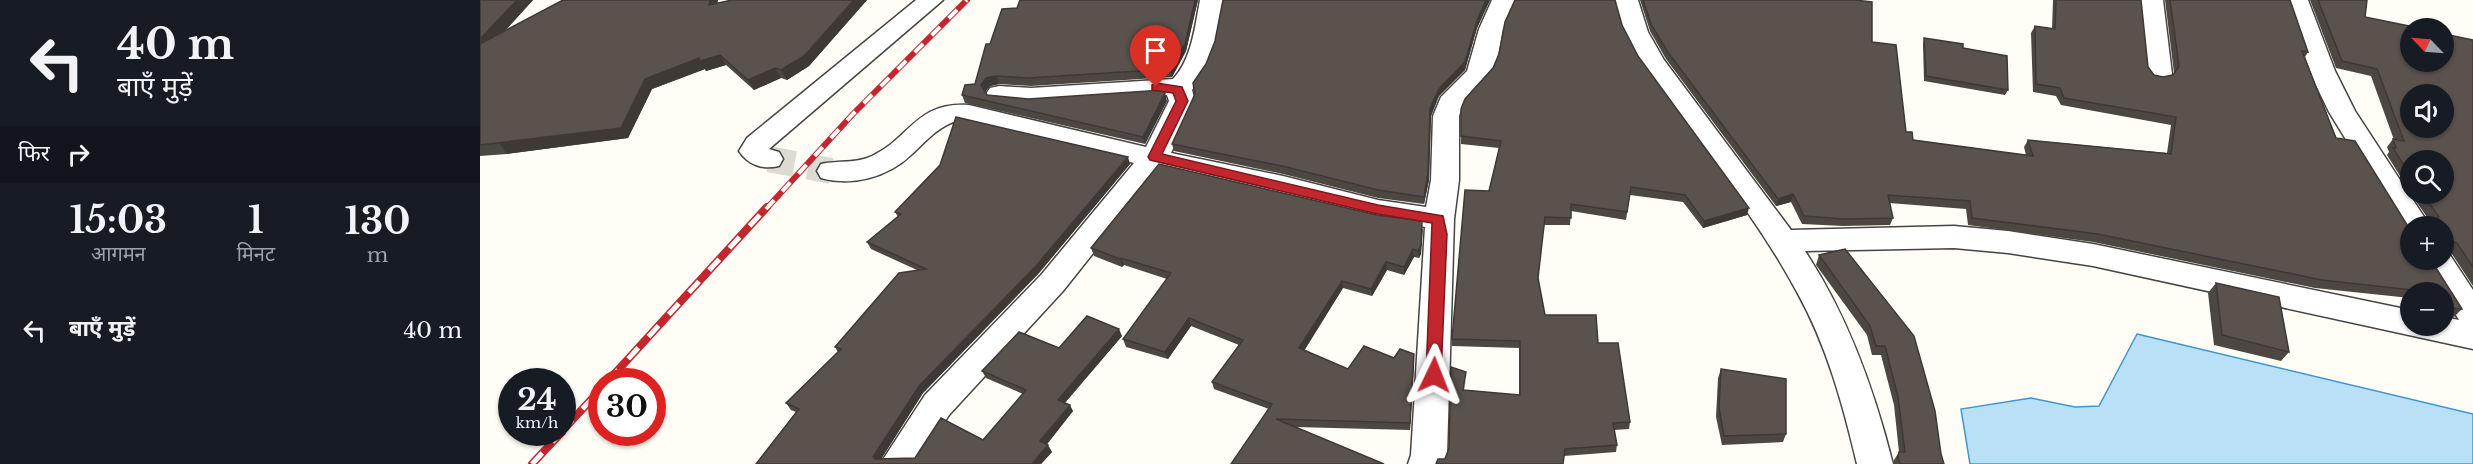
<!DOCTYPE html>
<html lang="hi">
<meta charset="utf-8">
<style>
:root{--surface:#171b24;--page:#242831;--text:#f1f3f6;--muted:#9ea1a6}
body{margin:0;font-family:"Libre Baskerville","Noto Sans Devanagari",serif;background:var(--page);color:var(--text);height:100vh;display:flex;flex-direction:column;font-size:22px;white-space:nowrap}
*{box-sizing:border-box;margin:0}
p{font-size:20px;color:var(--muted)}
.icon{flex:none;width:33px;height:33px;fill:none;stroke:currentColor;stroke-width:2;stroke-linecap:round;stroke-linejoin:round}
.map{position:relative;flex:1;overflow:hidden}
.side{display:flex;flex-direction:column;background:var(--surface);width:480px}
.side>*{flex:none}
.guide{background:#171b24;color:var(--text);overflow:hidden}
.needle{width:39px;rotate:295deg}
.fabs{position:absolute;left:1920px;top:18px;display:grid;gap:12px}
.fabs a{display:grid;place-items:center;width:54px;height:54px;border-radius:50%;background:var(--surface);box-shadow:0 2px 4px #0004;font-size:30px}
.speed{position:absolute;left:18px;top:368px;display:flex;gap:12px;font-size:30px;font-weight:700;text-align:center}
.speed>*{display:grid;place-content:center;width:78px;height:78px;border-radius:50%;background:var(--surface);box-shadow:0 2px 4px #0004;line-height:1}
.speed small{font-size:15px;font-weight:400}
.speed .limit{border:9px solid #d22;background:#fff;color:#111}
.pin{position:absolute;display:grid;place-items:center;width:51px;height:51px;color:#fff;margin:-62px -26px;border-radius:50% 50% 50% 0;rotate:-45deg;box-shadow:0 0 6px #0007}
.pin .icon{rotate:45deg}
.me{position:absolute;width:66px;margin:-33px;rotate:2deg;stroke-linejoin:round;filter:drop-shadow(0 0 4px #0008)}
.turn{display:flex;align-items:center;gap:21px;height:126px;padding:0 18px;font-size:27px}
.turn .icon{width:78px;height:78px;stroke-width:2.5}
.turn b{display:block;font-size:42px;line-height:51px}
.then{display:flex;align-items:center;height:57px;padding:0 18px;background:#0003;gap:12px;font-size:22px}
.eta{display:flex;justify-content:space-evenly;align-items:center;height:102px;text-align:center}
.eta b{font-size:36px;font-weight:700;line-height:42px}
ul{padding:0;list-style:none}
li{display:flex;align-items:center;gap:18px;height:90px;padding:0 18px}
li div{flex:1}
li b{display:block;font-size:22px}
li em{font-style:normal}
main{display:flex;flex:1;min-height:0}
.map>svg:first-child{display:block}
</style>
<main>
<section class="side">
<div class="guide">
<div class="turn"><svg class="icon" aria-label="left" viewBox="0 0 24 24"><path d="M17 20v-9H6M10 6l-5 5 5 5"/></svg><div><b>40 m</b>बाएँ मुड़ें</div></div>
<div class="then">फिर<svg class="icon" aria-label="right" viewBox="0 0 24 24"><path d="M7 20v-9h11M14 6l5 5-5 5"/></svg></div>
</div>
<div class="eta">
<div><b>15:03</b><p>आगमन</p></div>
<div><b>1</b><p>मिनट</p></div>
<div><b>130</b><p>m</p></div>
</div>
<ul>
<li><svg class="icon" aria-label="left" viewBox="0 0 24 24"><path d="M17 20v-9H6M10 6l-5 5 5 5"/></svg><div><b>बाएँ मुड़ें</b></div><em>40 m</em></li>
</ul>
</section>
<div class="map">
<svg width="1993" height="464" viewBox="0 0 1993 464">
<rect width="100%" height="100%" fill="#fffdf5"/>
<path fill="#b9e0f7" stroke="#3f96cf" stroke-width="1.5" d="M 1657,334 L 1993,414 L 1993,464 L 1490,464 L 1481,409 L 1551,398 L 1595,407 L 1619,406 Z"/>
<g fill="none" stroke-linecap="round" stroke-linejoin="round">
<path stroke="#dbdad3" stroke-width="26" stroke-dasharray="26 14" stroke-linecap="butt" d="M 289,159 L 351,171"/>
<g stroke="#444" stroke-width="3">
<path id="street" d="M 436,0 L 463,0 L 289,149 L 299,152 L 303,159 L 299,166 C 283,170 268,165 259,151 L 267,138 Z
M 720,0 L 744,0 C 739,32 734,66 712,90 L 715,101 L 691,153 L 803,176 L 898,200 L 946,207 L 951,180 L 953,116 L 961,97 L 987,71 L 999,29 L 1012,0 L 1036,0 L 1023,29 L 1017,61 L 1011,75 L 983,105 L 979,116 L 979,180 L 974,219 L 967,455 L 964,464 L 928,464 L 931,455 L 945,227 L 898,220 L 803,196 L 680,169 L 583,291 L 469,415 L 438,464 L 400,464 L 445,395 L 561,275 L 654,163 L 489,123 C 483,122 476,121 471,123 C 456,129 443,144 431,155 C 408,177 372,187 341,178 L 337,171 L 341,164 C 358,160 376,164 392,156 C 432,137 435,102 489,105 L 666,147 L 689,101 L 687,95 L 551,104 L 510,100 L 506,94 L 510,88 L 519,86 L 551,88 L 693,79 C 712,59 715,26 720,0 Z
M 1134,0 L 1158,0 L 1168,32 L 1184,60 L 1311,230 L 1474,226 L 1528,231 L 1613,244 L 1930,310 L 1930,326 L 1964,326 L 1964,317 L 1979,320 L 1942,260 L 1964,260 L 1964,251 L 1968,252 L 1993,290 L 1993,349 L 1613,266 L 1528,253 L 1474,248 L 1325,251 C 1368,316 1394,389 1413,464 L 1377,464 C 1363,405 1347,346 1317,292 C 1273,210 1211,139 1159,62 L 1143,32 Z
M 1659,0 L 1683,0 L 1692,74 L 1688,80 L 1679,82 L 1670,80 L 1666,74 Z
M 1804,0 L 1828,0 L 1855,71 L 1875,111 L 1950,226 L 1930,226 L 1930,235 L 1924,234 L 1849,112 L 1829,71 Z"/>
</g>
<use href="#street" fill="#fff" fill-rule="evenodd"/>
<g stroke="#c4262e" stroke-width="6">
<path id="rail-far1" d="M 286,209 L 373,114 L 487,0"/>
</g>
<g stroke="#c4262e" stroke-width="8">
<path id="rail" d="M 128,381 L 287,207
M 82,431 L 122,388
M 52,464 L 82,432"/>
</g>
<use href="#rail-far1" stroke="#fff" stroke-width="4" stroke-dasharray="12" stroke-linecap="butt"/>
<use href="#rail" stroke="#fff" stroke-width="5" stroke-dasharray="15" stroke-linecap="butt"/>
</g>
<path fill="#4d4742" d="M 0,0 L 53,0 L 25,31 L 83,0 L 238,0 L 237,3 L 252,0 L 387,0 L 329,66 L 307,80 L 301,78 L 274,90 L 246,65 L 226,71 L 225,69 L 172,89 L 148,138 L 27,154 L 0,156 Z
M 540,0 L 718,0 L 706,51 L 692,77 L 551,86 L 519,84 L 510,86 L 505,92 L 507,95 L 548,99 L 687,101 L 665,144 L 485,103 L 482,95 L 495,84 L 510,44 L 537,8 Z
M 743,0 L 1010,0 L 997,28 L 985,70 L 959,96 L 951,116 L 949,180 L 944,204 L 898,198 L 803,174 L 694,151 L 692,144 L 715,94 L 735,41 Z
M 1160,0 L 1375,0 L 1426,132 L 1433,140 L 1546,155 L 1544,147 L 1548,140 L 1687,153 L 1691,125 L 1581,105 L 1576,96 L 1553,92 L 1551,33 L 1555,26 L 1572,29 L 1573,0 L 1661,0 L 1668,67 L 1674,75 L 1683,77 L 1693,75 L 1694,73 L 1685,0 L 1810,0 L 1828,52 L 1825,57 L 1856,138 L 1929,228 L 1982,309 L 1974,317 L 1969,316 L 1964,322 L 1964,292 L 1930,292 L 1930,298 L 1835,288 L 1613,242 L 1488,225 L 1486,209 L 1409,203 L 1413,218 L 1410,225 L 1363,226 L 1322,224 L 1311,202 L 1296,206 L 1186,59 L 1170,31 Z
M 1830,0 L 1887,0 L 1885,17 L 1993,40 L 1993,286 L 1970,251 L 1969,250 L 1964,256 L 1964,226 L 1934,226 L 1939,221 L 1949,220 L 1931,194 L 1964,194 L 1930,160 L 1930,192 L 1907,155 L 1909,152 L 1907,147 L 1913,139 L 1914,140 L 1891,76 L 1856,68 Z
M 1142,25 L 1158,56 L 1267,215 L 1223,228 L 1203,202 L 1150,195 L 1146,220 L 1091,211 L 1090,225 L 1064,225 L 1058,280 L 1065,315 L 1118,343 L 1150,422 L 1149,429 L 1134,430 L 1137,445 L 1136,452 L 1084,456 L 965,459 L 969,448 L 986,380 L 984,390 L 1039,395 L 1039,348 L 972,346 L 972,339 L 1009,191 L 1019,148 L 981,144 L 981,109 L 1013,68 L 1019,54 Z
M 1444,38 L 1528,90 L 1525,95 L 1444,81 L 1443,44 Z
M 650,164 L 559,273 L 443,393 L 401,459 L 435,458 L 503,440 L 543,394 L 506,378 L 502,371 L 579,348 L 642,336 L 585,403 L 593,411 L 567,444 L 572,452 L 561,464 L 276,464 L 316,412 L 311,410 L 306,403 L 358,352 L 355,347 L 437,270 L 391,249 L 387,242 L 418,217 L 415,212 Z
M 943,229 L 941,254 L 939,258 L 934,257 L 924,275 L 907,270 L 892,296 L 863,288 L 824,350 L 868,369 L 934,354 L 934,361 L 930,430 L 815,427 L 751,464 L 789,409 L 734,389 L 732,382 L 759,345 L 711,326 L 688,359 L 646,347 L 643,339 L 687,279 L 644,265 L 642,267 L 614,256 L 611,248 Z
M 1365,249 L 1461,454 L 1464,464 L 1414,464 L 1414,460 L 1419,452 L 1414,405 L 1401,355 L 1392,355 L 1387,335 L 1336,265 L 1339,255 Z
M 1736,283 L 1809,352 L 1801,361 L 1734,345 L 1728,293 Z
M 1241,369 L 1306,434 L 1303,442 L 1242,445 L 1236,417 L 1238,378 Z"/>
<path fill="#3f3936" d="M 37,0 L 53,0 L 0,58 L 0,39 Z
M 230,0 L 238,0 L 235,14 L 229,5 Z
M 374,0 L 387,0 L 329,66 L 307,80 L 301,70 Z
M 715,0 L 718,0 L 706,51 L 692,77 L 690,69 Z
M 1006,0 L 1010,0 L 997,28 L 985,70 L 959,96 L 951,116 L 949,180 L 944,204 L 944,197 L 950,108 L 959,89 L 997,21 Z
M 240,55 L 246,65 L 226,71 L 225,69 L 172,89 L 148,138 L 27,154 L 19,143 L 165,79 L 219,58 Z
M 295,68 L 301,78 L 274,90 L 268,80 Z
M 516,76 L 519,84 L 510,86 L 504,93 L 501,85 L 506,78 Z
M 685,93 L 687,101 L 665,144 L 663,137 Z
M 648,157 L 650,164 L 559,273 L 443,393 L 398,464 L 393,457 L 439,386 Z
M 1313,194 L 1311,202 L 1296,206 L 1298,199 Z
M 1269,208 L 1267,215 L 1223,228 L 1224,221 Z
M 942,221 L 941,254 L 939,258 L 938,251 Z
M 933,249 L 934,257 L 924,275 L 924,267 Z
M 641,258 L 644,265 L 642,267 L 640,259 Z
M 906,262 L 907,270 L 892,296 L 891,289 Z
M 862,281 L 863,288 L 821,356 L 819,348 Z
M 709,318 L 711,326 L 688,359 L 685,352 Z
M 639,329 L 642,336 L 581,407 L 578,400 Z
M 934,354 L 934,361 L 930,430 L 930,423 Z
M 590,405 L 593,411 L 564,448 L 560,441 Z
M 568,445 L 572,452 L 561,464 L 552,464 Z"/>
<path fill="#5a524d" stroke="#3f3936" stroke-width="1.5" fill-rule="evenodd" d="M 0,0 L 37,0 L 0,39 Z
M 83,0 L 230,0 L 229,5 L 252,0 L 374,0 L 324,56 L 301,70 L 295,68 L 268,80 L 240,55 L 220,61 L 219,58 L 165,79 L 141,128 L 0,145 L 0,44 Z
M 540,0 L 715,0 L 705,44 L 690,69 L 548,78 L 516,76 L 506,78 L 501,85 L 507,95 L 548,99 L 683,90 L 685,93 L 663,137 L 482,95 L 485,85 L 495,84 L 506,44 L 510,44 L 522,9 L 537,8 Z
M 743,0 L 1006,0 L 997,21 L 985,62 L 959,89 L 950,108 L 948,172 L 944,197 L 898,190 L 802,166 L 692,144 L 715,94 L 713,83 L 726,64 L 735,41 Z
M 1035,0 L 1135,0 L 1142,25 L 1158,56 L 1269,208 L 1224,221 L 1205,195 L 1151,187 L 1147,212 L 1091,204 L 1091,218 L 1065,217 L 1058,278 L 1065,315 L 1116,315 L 1118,343 L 1138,343 L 1150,422 L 1133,423 L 1137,445 L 1085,449 L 1083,464 L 956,464 L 958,459 L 965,459 L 969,448 L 971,367 L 986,372 L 983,390 L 1040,395 L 1040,341 L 972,339 L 985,190 L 1009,191 L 1021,141 L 981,136 L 981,109 L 985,99 L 1013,68 L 1019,54 L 1025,22 Z
M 1163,0 L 1375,0 L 1392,2 L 1392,42 L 1416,45 L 1426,132 L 1432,132 L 1433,140 L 1553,156 L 1548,140 L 1691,154 L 1696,117 L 1584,98 L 1580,88 L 1556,84 L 1555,26 L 1575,29 L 1576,0 L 1661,0 L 1668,67 L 1674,75 L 1683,77 L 1693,75 L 1699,66 L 1690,0 L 1810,0 L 1828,52 L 1822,51 L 1856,138 L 1875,141 L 1929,228 L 1930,228 L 1930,260 L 1951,260 L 1982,309 L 1970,308 L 1969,316 L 1964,316 L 1964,292 L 1941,292 L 1941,291 L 1842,280 L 1618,234 L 1492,218 L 1490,201 L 1408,195 L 1413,218 L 1365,219 L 1324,216 L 1313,194 L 1298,199 L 1187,51 L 1171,24 Z
M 1838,0 L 1887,0 L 1885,17 L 1939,28 L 1930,28 L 1930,62 L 1964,62 L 1964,34 L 1993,40 L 1993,267 L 1977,243 L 1972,241 L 1969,243 L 1969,250 L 1964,251 L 1964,226 L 1938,226 L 1939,221 L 1958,220 L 1959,217 L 1943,194 L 1964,194 L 1964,160 L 1930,160 L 1930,175 L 1913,148 L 1916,148 L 1913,139 L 1924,141 L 1897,69 L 1862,61 ZM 1930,94 L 1964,94 L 1964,128 L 1930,128 Z
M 1444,38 L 1483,44 L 1483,48 L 1527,56 L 1528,90 L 1446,76 Z
M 476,117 L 648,157 L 556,266 L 439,386 L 393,457 L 395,459 L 435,458 L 461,418 L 503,440 L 546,390 L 502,371 L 539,332 L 579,348 L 607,316 L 639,329 L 578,400 L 590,405 L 560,441 L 568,445 L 552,464 L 276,464 L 319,409 L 306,403 L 361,349 L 355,347 L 419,273 L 446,269 L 387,242 L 421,214 L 415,212 L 460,165 Z
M 679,164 L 897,215 L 942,221 L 941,246 L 938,251 L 933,249 L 924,267 L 906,262 L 891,289 L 862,281 L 819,348 L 868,369 L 884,346 L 914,358 L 920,349 L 934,354 L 930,423 L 796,419 L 904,464 L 751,464 L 792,404 L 732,382 L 763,340 L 709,318 L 685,352 L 643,339 L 691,273 L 641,258 L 640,259 L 611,248 Z
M 1365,249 L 1434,336 L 1455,411 L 1461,454 L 1464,464 L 1420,464 L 1418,457 L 1419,452 L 1425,452 L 1418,397 L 1405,346 L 1396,346 L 1390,326 L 1339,255 Z
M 1736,283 L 1799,297 L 1809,352 L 1742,335 Z
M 1241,369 L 1306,379 L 1306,434 L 1244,436 L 1239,408 Z"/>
<path fill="#c4262e" stroke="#7f191e" stroke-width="1.5" d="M 676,83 L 702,87 L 708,101 L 682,154 L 898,205 L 963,216 L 967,234 L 961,375 L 959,379 L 954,381 L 948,379 L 946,375 L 952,223 L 898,214 L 670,160 L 668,157 L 696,101 L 693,93 L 672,90 L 672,85 Z"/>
</svg>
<div class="fabs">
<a><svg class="needle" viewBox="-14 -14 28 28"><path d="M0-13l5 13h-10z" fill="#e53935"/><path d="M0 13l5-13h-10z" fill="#9ea1a6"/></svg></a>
<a><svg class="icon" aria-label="sound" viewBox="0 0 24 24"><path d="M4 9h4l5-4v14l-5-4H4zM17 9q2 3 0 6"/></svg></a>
<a><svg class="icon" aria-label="search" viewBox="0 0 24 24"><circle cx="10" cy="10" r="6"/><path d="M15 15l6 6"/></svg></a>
<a>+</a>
<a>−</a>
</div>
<div class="speed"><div>24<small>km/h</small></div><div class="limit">30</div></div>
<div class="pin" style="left:676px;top:87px;background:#d93025"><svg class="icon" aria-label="arrive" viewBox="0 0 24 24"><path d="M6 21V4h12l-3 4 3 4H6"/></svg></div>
<svg class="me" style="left:954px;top:375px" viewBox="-20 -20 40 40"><path d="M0-17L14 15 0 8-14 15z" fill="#c4262e" stroke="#fff" stroke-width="4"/></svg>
</div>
</main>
